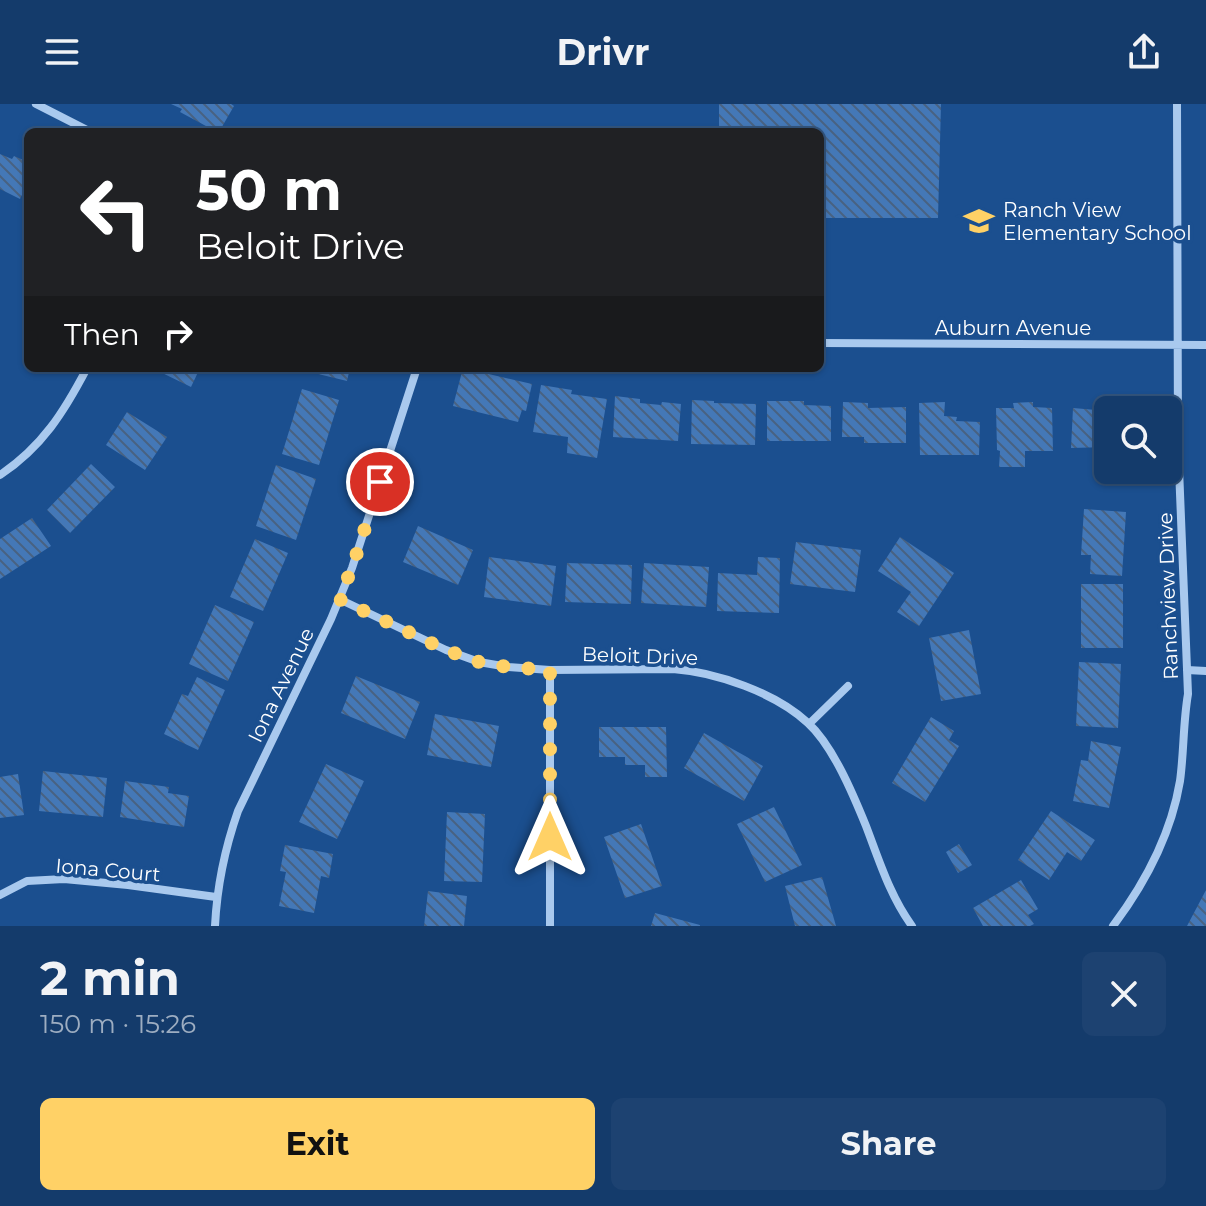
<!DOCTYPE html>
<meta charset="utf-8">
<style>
:root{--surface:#143b6b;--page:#1d4271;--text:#f1f3f6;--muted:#9dadc1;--line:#33557e;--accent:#ffd166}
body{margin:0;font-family:Montserrat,sans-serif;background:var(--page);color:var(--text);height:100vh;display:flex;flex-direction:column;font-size:30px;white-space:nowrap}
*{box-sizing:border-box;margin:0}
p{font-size:26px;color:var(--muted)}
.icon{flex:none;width:44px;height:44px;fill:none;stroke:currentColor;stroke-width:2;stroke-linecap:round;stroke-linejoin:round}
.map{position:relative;height:822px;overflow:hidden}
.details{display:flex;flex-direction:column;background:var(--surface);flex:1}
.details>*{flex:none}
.guide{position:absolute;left:24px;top:24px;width:800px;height:244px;border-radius:12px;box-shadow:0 2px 6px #0004,0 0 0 2px var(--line);background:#202124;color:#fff;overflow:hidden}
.fabs{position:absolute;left:1094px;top:292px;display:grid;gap:16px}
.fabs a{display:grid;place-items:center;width:88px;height:88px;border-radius:12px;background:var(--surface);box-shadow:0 2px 6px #0004,0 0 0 2px var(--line);font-size:40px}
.pin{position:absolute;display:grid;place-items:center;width:68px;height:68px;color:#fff;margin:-34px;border:4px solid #fff;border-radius:50%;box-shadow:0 2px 8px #0007}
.me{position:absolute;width:88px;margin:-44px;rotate:0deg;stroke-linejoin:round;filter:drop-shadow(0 0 6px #0008)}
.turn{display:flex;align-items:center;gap:28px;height:168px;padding:0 40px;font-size:36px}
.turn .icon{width:104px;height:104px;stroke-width:2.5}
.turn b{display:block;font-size:56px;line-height:68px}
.then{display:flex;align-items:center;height:76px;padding:0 40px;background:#0003;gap:16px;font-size:30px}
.round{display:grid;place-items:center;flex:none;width:84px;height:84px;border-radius:12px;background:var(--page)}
.overview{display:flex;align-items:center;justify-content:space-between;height:136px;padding:0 40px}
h1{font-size:48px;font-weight:700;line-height:60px}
.cta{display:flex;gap:16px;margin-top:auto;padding:16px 40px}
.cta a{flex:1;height:92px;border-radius:12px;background:var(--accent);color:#111;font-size:32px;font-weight:700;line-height:92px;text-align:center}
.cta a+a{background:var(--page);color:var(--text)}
header{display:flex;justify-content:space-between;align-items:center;height:104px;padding:0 40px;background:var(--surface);font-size:36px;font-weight:700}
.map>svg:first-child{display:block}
</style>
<header><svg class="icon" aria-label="menu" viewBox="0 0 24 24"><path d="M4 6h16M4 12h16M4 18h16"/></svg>Drivr<svg class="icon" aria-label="share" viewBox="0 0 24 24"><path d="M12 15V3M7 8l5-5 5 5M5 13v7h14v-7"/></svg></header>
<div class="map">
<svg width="1206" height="822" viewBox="0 0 1206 822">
<defs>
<pattern id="building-back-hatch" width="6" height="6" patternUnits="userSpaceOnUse" patternTransform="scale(2)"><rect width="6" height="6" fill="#4478b7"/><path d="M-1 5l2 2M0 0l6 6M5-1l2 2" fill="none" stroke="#486282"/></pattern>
</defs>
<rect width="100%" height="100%" fill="#1b4f8f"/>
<path fill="url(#building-back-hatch)" d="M 171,0 L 231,0 L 234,2 L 219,28 L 217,28 L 180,8 L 182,5 Z
M 719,0 L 941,0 L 938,114 L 820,114 L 820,28 L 719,28 Z
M 0,50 L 12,55 L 14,52 L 28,58 L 28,78 L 20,95 L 0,85 Z
M 152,264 L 200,264 L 191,283 Z
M 311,264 L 350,264 L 347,277 L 310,268 Z
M 463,264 L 532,280 L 526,307 L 522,306 L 518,318 L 453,302 Z
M 541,281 L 572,286 L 571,290 L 607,295 L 597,354 L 567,349 L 568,333 L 533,328 Z
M 302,285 L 339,296 L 319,361 L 282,350 Z
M 615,292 L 640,295 L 640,299 L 661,301 L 662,298 L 681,300 L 678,337 L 613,333 Z
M 692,296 L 714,297 L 714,299 L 756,300 L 755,341 L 691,340 Z
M 767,297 L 804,297 L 804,301 L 831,302 L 831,337 L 767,337 Z
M 843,298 L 868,299 L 868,304 L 906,303 L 906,339 L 864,339 L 864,333 L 842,333 Z
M 945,298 L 944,312 L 957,313 L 956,317 L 980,318 L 979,351 L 920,351 L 919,299 Z
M 1033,298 L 1033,303 L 1052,304 L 1053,347 L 1025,347 L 1025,363 L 999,363 L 1000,347 L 997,346 L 996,304 L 1014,304 L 1013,299 Z
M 1073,304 L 1108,307 L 1108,343 L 1071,344 Z
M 127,308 L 167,333 L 145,366 L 106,341 Z
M 91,360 L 115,383 L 70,429 L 47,406 Z
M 276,361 L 316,375 L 296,436 L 256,422 Z
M 1084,405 L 1126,408 L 1122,472 L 1090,470 L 1091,451 L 1081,451 Z
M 32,414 L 51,442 L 0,475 L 0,435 Z
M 418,422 L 473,446 L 458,481 L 403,458 Z
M 900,433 L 954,469 L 919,522 L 897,508 L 911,488 L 878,467 Z
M 255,435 L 288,449 L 263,507 L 230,493 Z
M 796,438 L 861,446 L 855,488 L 790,480 Z
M 489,453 L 556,462 L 551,502 L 484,493 Z
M 758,453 L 780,454 L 779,509 L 717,507 L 718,469 L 757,471 Z
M 567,459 L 632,461 L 631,500 L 565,498 Z
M 644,459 L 709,463 L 706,503 L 641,499 Z
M 1081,480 L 1123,480 L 1123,544 L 1081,544 Z
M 215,501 L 254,518 L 228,577 L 189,560 Z
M 969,526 L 981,590 L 941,597 L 929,534 Z
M 1079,558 L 1121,560 L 1118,624 L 1076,622 Z
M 356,572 L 420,598 L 405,635 L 341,609 Z
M 197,573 L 225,586 L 198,646 L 164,630 L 182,590 L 188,592 Z
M 435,610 L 499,622 L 491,663 L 427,651 Z
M 931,613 L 954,627 L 949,636 L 959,642 L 925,698 L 892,679 Z
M 599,623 L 666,623 L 667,673 L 645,673 L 645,661 L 625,661 L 625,653 L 599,653 Z
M 704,629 L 763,662 L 744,697 L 684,664 Z
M 1091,637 L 1121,643 L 1109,704 L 1073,697 L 1081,656 L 1088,657 Z
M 326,660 L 364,677 L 337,735 L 299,718 Z
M 43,667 L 107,674 L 103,713 L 39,707 Z
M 18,670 L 24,711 L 0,714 L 0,673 Z
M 125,677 L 169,683 L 168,689 L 189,692 L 184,723 L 120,713 Z
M 774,703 L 802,761 L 765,778 L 737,720 Z
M 1051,707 L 1095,736 L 1081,757 L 1067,748 L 1049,776 L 1018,756 Z
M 447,708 L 485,710 L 482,778 L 444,777 Z
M 641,720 L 662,782 L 625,794 L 604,733 Z
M 959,740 L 972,761 L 958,769 L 946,748 Z
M 285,741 L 333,750 L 329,774 L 321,772 L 314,809 L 279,802 L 286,768 L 280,767 Z
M 822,773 L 836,822 L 795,822 L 785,782 Z
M 1021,776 L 1038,805 L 1028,811 L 1034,820 L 1030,822 L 983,822 L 973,804 Z
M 1206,786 L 1206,822 L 1187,822 Z
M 428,787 L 467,792 L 464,822 L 424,822 Z
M 655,809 L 700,821 L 700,822 L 651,822 Z"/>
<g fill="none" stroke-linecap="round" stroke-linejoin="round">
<path stroke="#a9c9ee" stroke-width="8" d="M 36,0 L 91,28
M 820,239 L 1206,241
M 0,371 C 42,343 64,308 87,264
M 339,495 L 446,546 L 479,558 L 508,563 L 550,566 L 673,565 C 716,568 776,589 808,619 C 833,642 853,690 866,722 C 879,756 890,792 912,822
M 1187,566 L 1206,567
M 809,620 L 848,582
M 0,791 L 27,777 L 64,775 L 128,781 L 216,793
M 215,822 C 217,782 225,744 238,707 L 331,515 L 352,464 L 417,264
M 550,822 L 550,566
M 1113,822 C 1146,778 1171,731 1180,677 C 1184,648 1183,619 1188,590 L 1178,339 L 1177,0"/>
</g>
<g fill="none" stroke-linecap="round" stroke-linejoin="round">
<path stroke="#ffd166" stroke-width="14" stroke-dasharray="0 25.2" d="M 380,378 L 352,464 L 339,495 L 446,546 L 479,558 L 508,563 L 550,566 L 550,733"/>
</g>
<defs>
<g id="school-bare" transform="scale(2.4)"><path d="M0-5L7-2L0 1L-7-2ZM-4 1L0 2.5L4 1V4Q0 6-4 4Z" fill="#ffd166" stroke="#1b4f8f" stroke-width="2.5" paint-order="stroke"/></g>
</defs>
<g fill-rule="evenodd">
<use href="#school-bare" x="979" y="117"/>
</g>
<g text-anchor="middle" stroke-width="7" stroke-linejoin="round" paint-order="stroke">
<g font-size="20" fill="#fff" stroke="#1b4f8f" text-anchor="start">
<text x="1003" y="113">Ranch View<tspan x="1003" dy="23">Elementary School</tspan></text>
</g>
<g font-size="20" fill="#fff" stroke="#1b4f8f">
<text x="1013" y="231">Auburn Avenue</text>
<text transform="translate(1168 492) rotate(-92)" y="7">Ranchview Drive</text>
<text transform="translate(640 552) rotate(2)" y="7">Beloit Drive</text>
<text transform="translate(281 581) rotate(-64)" y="7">Iona Avenue</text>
<text transform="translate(108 766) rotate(5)" y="7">Iona Court</text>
</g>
</g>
</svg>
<div class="fabs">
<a><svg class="icon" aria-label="search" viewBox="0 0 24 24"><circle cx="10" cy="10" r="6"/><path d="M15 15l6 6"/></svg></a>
</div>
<div class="pin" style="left:380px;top:378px;background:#d93025"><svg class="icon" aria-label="arrive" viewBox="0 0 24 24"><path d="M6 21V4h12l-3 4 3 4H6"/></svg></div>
<svg class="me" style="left:550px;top:733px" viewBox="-20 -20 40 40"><path d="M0-17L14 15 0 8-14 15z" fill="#ffd166" stroke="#fff" stroke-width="4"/></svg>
<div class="guide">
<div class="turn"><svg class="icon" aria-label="left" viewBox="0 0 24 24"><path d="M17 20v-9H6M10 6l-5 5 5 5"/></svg><div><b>50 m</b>Beloit Drive</div></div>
<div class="then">Then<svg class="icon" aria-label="right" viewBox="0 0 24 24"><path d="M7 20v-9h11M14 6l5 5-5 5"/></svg></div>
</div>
</div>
<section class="details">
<div class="overview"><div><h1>2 min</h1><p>150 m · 15:26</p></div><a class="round"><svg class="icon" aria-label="close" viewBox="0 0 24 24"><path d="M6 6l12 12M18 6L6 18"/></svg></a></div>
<div class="cta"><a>Exit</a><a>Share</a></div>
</section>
